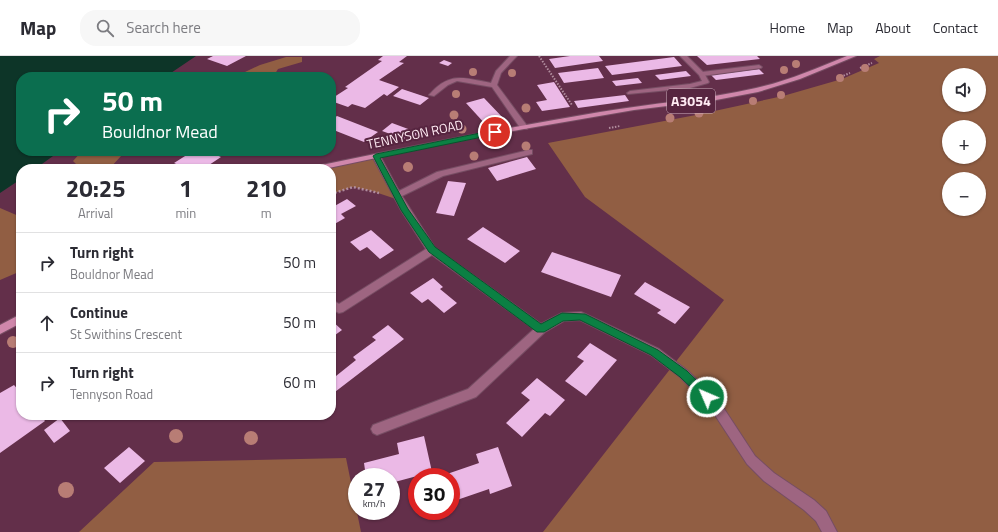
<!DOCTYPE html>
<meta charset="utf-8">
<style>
:root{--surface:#fff;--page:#f7f7f7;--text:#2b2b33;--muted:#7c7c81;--line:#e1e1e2}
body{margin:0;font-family:"Titillium Web",sans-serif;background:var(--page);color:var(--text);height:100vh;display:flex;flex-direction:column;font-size:15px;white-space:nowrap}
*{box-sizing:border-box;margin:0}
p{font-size:13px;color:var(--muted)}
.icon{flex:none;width:22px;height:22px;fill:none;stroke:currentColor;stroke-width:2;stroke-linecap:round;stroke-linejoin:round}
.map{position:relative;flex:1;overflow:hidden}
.details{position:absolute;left:16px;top:108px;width:320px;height:256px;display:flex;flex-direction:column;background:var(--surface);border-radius:16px;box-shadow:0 1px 3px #0004}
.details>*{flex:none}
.top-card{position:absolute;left:16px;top:16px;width:320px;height:84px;border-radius:16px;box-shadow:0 1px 3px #0004;background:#0b6e4f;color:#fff;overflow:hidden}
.controls{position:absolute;left:942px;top:12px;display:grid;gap:8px}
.controls a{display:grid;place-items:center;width:44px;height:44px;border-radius:50%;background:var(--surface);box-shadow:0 1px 3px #0004;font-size:20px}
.speed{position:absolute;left:348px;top:412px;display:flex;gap:8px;font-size:20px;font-weight:700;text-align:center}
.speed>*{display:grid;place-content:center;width:52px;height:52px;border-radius:50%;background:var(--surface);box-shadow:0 1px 3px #0004;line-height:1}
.speed small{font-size:10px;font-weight:400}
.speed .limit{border:6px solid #d22;background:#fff;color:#111}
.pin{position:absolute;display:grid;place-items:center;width:34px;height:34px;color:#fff;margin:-17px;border:2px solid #fff;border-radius:50%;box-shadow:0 1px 4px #0007}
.me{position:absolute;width:44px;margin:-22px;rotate:315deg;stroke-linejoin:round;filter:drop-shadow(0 0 3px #0008)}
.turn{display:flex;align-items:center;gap:14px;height:84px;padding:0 20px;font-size:18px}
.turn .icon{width:52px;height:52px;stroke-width:2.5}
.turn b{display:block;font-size:28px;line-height:34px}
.eta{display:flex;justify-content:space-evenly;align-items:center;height:68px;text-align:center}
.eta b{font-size:24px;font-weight:700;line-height:28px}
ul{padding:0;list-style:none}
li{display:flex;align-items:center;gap:12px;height:60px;padding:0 20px;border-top:1px solid var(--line)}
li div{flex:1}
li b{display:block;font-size:15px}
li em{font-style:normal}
header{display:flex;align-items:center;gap:24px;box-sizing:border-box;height:56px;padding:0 20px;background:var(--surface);border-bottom:1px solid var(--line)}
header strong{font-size:19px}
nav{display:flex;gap:22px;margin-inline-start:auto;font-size:14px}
.search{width:280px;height:36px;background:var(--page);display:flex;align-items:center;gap:10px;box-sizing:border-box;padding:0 14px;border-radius:16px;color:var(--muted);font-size:15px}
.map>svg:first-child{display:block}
</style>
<header>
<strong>Map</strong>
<div class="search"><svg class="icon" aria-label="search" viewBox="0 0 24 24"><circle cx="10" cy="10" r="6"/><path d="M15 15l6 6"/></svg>Search here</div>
<nav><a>Home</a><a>Map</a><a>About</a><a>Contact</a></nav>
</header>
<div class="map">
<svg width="998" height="476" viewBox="0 0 998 476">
<rect width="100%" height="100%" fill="#632f4a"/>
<path fill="#915e43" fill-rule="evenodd" d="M 880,0 L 998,0 L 998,476 L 543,476 L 724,244 L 585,141 L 548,87 L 696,59 L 783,40 L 842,23 L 879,7 L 874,3 ZM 949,19 L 979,19 L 979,49 L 949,49 ZM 949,71 L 979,71 L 979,101 L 949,101 ZM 949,123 L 979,123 L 979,153 L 949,153 Z
M 286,1 L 302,1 L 302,6 L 278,13 L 273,21 L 189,21 L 197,18 L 224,20 L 245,16 L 260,9 Z
M 82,95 L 178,95 L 169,99 L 122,99 L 110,112 L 81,113 L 73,105 Z
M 376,100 L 399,144 L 372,135 L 353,131 L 331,138 L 331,113 L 312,113 Z
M 0,152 L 21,161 L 21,215 L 0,224 Z
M 346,402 L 361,476 L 79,476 L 154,406 Z"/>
<path fill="#0d3528" d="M 0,0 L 196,0 L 165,21 L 21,21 L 21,95 L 60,95 L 35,113 L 21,113 L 21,123 L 0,137 Z"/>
<path fill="#ebb9e6" d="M 213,0 L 246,0 L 227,10 L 207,3 Z
M 383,0 L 407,0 L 399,6 L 404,7 L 379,24 L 399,31 L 387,40 L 384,38 L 365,52 L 352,48 L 348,51 L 331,45 L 331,43 L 348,32 L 345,31 L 382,5 L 378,4 Z
M 570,0 L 599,0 L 603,5 L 555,12 L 549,3 Z
M 697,0 L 757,0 L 760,3 L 707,9 Z
M 674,1 L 682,10 L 612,19 L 605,10 Z
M 444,4 L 452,7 L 448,10 L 439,7 Z
M 598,12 L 604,22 L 564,27 L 558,17 Z
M 759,13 L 764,18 L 716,24 L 711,19 Z
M 686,15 L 691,20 L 660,24 L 655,19 Z
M 638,22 L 642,27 L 616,30 L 612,25 Z
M 554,26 L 570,51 L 542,55 L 536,46 L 547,44 L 537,29 Z
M 402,33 L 429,42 L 420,49 L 393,40 Z
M 625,39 L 629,45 L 578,52 L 574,45 Z
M 484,42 L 505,64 L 487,70 L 466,47 Z
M 337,60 L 378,76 L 364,86 L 331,73 L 331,64 Z
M 392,67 L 419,77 L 410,85 L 382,75 Z
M 193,95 L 207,95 L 221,101 L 203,113 L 187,113 L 174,107 Z
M 527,101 L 536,113 L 497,125 L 488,112 Z
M 448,125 L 466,127 L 454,160 L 436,157 Z
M 347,143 L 356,150 L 341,158 L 345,162 L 331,170 L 331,152 Z
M 483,171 L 520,195 L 505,207 L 467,183 Z
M 371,174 L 394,194 L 380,203 L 367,191 L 360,195 L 350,186 Z
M 552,196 L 621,219 L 611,241 L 541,216 Z
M 433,222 L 443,231 L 440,233 L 457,247 L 444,257 L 428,243 L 422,247 L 410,237 Z
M 645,226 L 690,251 L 675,268 L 657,257 L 661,254 L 634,238 Z
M 331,264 L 342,274 L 331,282 Z
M 388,269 L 404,283 L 331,339 L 331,315 L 336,320 L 356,304 L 353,301 L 376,284 L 372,281 Z
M 590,287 L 617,304 L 586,340 L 565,325 L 584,305 L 577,301 Z
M 537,322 L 565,344 L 550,360 L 545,357 L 522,381 L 506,367 L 530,344 L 521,337 Z
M 14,329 L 21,337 L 21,359 L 40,359 L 45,365 L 0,397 L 0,337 Z
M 60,362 L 70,375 L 54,387 L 44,374 Z
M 424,380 L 432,416 L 391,427 L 391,421 L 366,421 L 364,407 L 399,398 L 397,387 Z
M 129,391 L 145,405 L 120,427 L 104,412 Z
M 498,391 L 512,430 L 490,438 L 489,433 L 454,445 L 451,433 L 451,421 L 448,421 L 447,418 L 479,407 L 476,398 Z"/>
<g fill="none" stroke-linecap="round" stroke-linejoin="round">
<g stroke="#764d63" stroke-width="2">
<path id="service" d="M 759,9 L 762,11 L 761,12 L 702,20 L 699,18 L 702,16 Z"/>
</g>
<g stroke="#764d63" stroke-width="2">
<path id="minor" d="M 510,0 L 517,0 L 501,17 L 497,29 L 528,71 L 527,73 L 521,73 L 492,31 L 457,25 L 448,29 L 434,40 L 429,39 C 450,15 464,22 491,27 L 496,15 Z
M 680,0 L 687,0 L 704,17 L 709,26 L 708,27 L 690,32 L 628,38 L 627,37 L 630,35 L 690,28 L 702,25 L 699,19 Z
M 529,94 L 532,94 L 532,98 L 443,120 L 402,140 L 435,192 L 541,268 L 562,257 L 581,256 L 659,293 L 688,315 L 719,345 L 755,400 L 774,417 L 814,444 L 826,455 L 837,476 L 822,476 L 816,465 L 804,454 L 764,425 L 747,408 L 711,353 L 680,321 L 651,299 L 580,264 L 564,265 L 545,276 L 476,341 L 377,379 L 373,377 L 371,373 L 373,369 L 468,333 L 534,273 L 432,199 L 343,256 L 339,257 L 331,253 L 331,243 L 339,248 L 426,193 L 401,154 L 372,100 L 376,98 L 379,98 L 399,135 L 437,116 Z"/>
</g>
<g stroke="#764d63" stroke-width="2">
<path id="primary" d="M 847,0 L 856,0 L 800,23 L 758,36 L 716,44 L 634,54 L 524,73 L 452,86 L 324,113 L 308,113 L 312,111 C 408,91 504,72 600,56 C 652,47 705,44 756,32 C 788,25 817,12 847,0 Z
M 21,258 L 21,267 L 0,278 L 0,269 Z"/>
</g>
<path stroke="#b18d9e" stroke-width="2" stroke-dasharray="1.5 1.5" stroke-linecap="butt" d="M 539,0 L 572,49
M 860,12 L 872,7
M 838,22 L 850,17
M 609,72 L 620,70"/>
<path stroke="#b18d9e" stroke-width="2.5" stroke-dasharray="2 2" stroke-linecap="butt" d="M 331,138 L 353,131 L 379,137"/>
<use href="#service" fill="#9e6581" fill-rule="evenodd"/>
<use href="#minor" fill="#9e6581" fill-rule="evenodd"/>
<use href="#primary" fill="#d087ab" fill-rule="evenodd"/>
</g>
<g fill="#b87d75">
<circle cx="796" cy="8" r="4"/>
<circle cx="865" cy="12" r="4"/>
<circle cx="784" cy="14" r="4"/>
<circle cx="473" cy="16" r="4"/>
<circle cx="512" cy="17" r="4"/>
<circle cx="840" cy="22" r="4"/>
<circle cx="456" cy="38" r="4"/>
<circle cx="781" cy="39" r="4"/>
<circle cx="753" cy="45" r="4"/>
<circle cx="526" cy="52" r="4.5"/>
<circle cx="699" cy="57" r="4.5"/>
<circle cx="454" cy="59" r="4.5"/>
<circle cx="670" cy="62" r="4.5"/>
<circle cx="462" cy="73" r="4.5"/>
<circle cx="526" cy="90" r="4.5"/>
<circle cx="474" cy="100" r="4.5"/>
<circle cx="408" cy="111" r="5"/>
<circle cx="13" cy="286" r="6"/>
<circle cx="176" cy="380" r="7"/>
<circle cx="251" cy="382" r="7"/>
<circle cx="66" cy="434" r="8"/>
</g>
<path fill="#0b8043" stroke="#07532c" d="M 495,74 L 497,75 L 497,78 L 380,102 L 408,153 L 435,191 L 541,268 L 562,257 L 585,258 L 658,294 L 687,315 L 711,338 L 713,341 L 711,344 L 707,346 L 704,344 L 680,321 L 651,299 L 580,264 L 563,265 L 544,276 L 537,276 L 429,196 L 401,154 L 373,100 L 376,98 Z"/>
<g text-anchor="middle" stroke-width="4" stroke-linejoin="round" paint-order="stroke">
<g font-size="13" fill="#ffebf3" stroke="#572540">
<text transform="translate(415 78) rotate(-12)" y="5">TENNYSON ROAD</text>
</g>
<rect fill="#572540" stroke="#cdb0bd" stroke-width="1" x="667" y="33" width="48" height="24" rx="3"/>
<g font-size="14" font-weight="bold" fill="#ffebf3">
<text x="691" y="50">A3054</text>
</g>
</g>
</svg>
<div class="controls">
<a><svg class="icon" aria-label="sound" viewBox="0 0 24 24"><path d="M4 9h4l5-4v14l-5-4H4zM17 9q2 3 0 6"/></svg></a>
<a>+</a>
<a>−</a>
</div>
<div class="speed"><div>27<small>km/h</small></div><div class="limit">30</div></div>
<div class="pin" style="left:495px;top:76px;background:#d93025"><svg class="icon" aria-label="arrive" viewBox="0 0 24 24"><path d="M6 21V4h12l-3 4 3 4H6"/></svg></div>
<svg class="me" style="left:707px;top:341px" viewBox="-20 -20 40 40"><circle r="17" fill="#0b8043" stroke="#fff" stroke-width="3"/><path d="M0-11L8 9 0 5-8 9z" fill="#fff"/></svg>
<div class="top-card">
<div class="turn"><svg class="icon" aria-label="right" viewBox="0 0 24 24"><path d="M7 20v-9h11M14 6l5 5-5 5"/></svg><div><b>50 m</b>Bouldnor Mead</div></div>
</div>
<section class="details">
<div class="eta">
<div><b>20:25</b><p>Arrival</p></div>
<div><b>1</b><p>min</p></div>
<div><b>210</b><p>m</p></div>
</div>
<ul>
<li><svg class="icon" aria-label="right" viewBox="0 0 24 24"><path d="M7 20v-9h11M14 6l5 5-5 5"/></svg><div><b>Turn right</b><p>Bouldnor Mead</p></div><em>50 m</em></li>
<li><svg class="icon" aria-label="ahead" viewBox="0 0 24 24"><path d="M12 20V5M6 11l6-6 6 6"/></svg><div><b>Continue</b><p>St Swithins Crescent</p></div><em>50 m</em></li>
<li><svg class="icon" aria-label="right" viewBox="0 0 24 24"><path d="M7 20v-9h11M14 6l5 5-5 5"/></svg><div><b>Turn right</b><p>Tennyson Road</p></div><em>60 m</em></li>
</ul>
</section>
</div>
